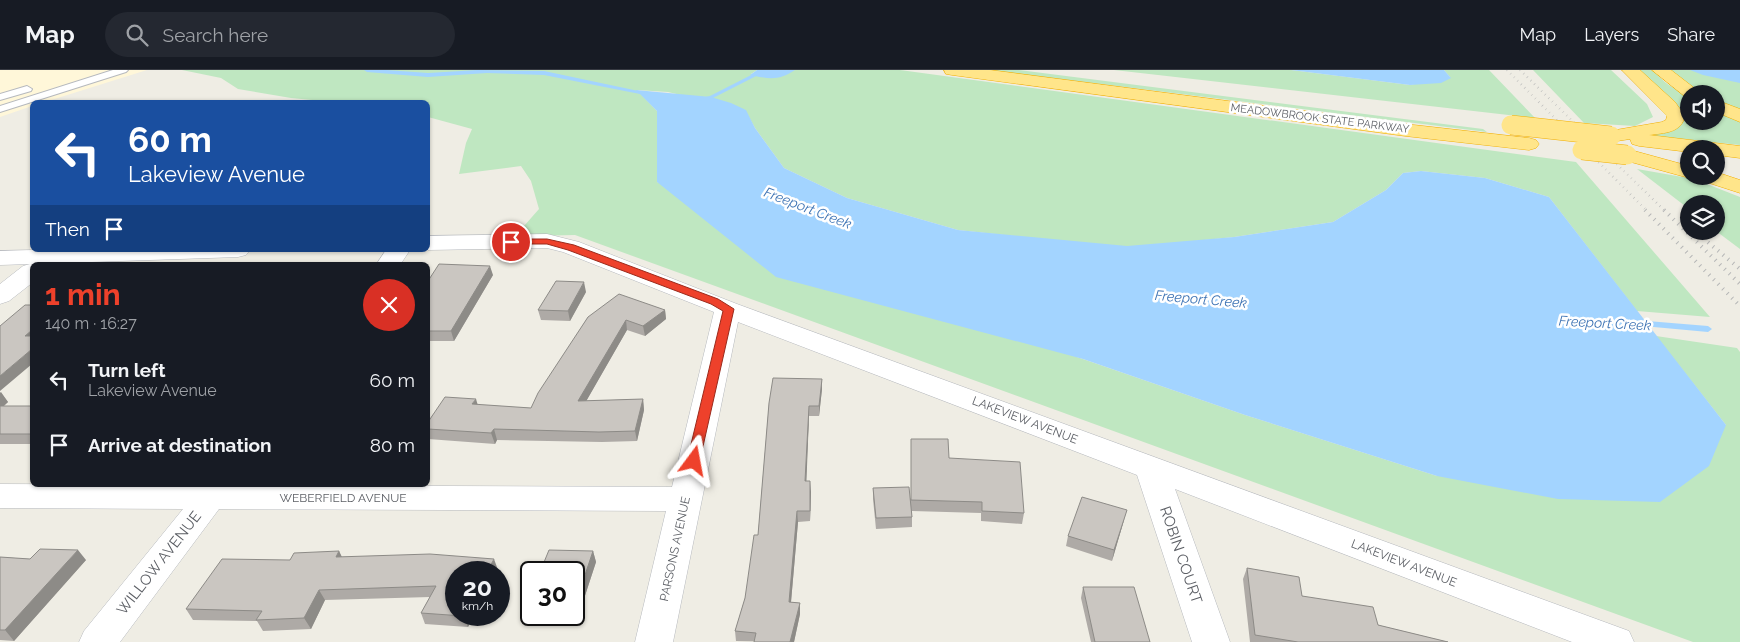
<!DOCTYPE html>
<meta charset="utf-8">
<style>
:root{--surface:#171b24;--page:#242831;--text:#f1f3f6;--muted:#9ea1a6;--line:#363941;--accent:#ee412b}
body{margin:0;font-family:Raleway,sans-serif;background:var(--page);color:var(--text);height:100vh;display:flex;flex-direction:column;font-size:19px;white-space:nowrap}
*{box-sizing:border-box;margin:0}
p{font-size:16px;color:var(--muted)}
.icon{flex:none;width:28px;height:28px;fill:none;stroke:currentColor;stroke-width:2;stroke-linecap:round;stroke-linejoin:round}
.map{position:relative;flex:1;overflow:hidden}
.sheet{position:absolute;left:30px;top:192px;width:400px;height:225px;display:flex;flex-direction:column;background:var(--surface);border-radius:8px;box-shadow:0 1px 4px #0004}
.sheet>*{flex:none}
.top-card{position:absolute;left:30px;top:30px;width:400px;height:152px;border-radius:8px;box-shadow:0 1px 4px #0004;background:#1a4fa0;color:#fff;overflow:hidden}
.buttons{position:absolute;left:1680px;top:15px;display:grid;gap:10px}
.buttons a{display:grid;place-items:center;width:45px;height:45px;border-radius:50%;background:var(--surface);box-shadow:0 1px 4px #0004;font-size:25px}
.speed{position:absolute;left:445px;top:491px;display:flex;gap:10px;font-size:25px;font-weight:700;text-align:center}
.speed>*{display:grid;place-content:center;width:65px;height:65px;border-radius:50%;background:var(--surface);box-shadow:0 1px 4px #0004;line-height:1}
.speed small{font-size:12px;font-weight:400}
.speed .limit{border:2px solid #111;border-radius:8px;background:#fff;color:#111}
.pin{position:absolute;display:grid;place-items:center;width:42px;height:42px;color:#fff;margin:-21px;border:2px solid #fff;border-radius:50%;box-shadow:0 1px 5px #0007}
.me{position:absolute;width:55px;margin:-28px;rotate:13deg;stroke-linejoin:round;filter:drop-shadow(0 0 4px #0008)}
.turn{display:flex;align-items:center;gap:18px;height:105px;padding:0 15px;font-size:22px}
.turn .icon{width:65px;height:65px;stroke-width:2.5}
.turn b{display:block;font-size:35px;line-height:42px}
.then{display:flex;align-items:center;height:48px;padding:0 15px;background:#0003;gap:10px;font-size:19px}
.round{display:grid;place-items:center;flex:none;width:52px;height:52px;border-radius:26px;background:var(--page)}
.summary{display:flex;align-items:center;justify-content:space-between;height:85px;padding:0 15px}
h1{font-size:30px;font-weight:700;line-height:38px;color:var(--accent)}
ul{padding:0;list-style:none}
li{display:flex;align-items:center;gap:15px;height:65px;padding:0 15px}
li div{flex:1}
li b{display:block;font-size:19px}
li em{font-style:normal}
header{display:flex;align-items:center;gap:30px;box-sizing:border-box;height:70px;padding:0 25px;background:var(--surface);border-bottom:1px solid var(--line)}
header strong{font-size:24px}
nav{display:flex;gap:28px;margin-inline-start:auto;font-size:18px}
.search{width:350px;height:45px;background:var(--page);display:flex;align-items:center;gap:12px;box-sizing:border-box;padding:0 18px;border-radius:28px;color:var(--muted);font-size:19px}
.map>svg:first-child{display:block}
</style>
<header>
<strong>Map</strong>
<div class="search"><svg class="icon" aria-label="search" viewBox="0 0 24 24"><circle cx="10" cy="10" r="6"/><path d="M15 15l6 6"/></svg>Search here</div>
<nav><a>Map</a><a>Layers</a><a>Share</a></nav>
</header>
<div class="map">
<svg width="1740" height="572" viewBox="0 0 1740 572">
<rect width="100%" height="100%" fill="#efede4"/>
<path fill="#fff7d9" d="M 0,0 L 147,0 L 45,32 L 32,32 L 32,36 L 0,47 Z"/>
<path fill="#bfe7c1" d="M 182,0 L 757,0 L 751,4 L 795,0 L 900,0 L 1576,92 L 1710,247 L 1637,241 L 1549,127 L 1485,108 L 1421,101 L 1403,103 L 1386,120 L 1333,152 L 1234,167 L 1127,178 L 958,160 L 847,128 L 784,98 L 755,58 L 745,40 L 668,22 L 637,20 L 657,41 L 657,112 L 1077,287 L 1245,345 L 1437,406 L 1726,355 L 1656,266 L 1737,278 L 1740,282 L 1740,572 L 1693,572 L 575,165 L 530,166 L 524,156 L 539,139 L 531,111 L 521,96 L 459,104 L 466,73 L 472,59 L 428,47 L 428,32 L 333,32 L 291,28 L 238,19 L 221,8 Z
M 987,0 L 1019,0 L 1483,59 L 1487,62 Z
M 1114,0 L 1291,0 L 1410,15 L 1450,7 L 1444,0 L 1489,0 L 1535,48 Z
M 1533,0 L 1611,0 L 1647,34 L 1653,47 L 1635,56 L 1584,53 Z
M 1637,0 L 1652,0 L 1666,13 L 1689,28 L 1689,51 L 1716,51 L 1716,41 L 1740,51 L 1740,75 L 1644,65 L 1667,62 L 1680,56 L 1684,47 Z
M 1668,0 L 1740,0 L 1740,42 L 1716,32 L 1716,24 L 1700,24 Z
M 1637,99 L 1694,109 L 1740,127 L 1740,179 L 1716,161 L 1716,134 L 1689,134 L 1689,139 Z"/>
<path fill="#a3d4ff" d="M 757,0 L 795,0 C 779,11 769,9 750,5 Z
M 1291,0 L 1444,0 L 1451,8 L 1441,13 L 1410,15 Z
M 1690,0 L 1740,0 L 1740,13 L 1703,5 Z
M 636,20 L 711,27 L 731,33 L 746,40 L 755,58 L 784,98 L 847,128 L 958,160 L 1127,176 L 1234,167 L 1333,152 L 1386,120 L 1403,103 L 1421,101 L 1485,108 L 1549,127 L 1726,355 L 1709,396 L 1660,432 L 1558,429 L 1437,406 L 1245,345 L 1083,289 L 776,207 L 657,112 L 657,41 Z"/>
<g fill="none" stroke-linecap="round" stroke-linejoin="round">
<path fill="#a3d4ff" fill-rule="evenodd" d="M 364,0 L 386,0 L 428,3 L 478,0 L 544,1 L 648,23 L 645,25 L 544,5 L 487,3 L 428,7 L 367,2 Z
M 761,0 L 768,0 L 713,28 L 699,31 L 696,29 L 710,26 Z
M 1635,250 L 1708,256 L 1712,259 L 1708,262 L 1632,255 L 1631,253 L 1632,251 Z"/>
<g stroke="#b6b9be" stroke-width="2">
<path id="lane" d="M 113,0 L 128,0 L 126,2 L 0,42 L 0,36 Z
M 27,16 L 32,19 L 31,21 L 0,30 L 0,24 Z"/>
</g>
<g stroke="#b6b9be" stroke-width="1">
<path id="street" d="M 547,164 L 579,172 L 737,234 L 1629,561 L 1634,572 L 1572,572 L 1175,419 L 1230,572 L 1192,572 L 1137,405 L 738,252 L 673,572 L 635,572 L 666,441 L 219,439 L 120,572 L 79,572 L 84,561 L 183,439 L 0,438 L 0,414 L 672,417 L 714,242 L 563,182 L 547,178 L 428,180 L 428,166 Z
M 32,180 L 250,180 L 246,185 L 238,187 L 33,194 L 37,195 L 32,195 L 32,213 L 9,231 L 0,234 L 0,214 L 23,196 L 30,194 L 0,195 L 0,181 Z
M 386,180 L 410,180 L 400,195 L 376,195 Z"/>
</g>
<g stroke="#f2af00" stroke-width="1">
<path id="highway" d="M 944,0 L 990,0 L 1405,54 L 1529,68 L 1536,70 L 1539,74 L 1536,78 L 1529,80 L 1405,66 L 952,5 L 946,4 Z
M 1622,0 L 1640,0 L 1675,32 L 1685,46 C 1681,63 1665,63 1649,65 L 1740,76 L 1740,88 L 1716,85 L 1716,79 L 1689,79 L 1689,82 L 1639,76 L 1632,74 L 1630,69 L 1611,72 L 1604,70 L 1601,66 L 1604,62 L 1662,52 L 1666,50 L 1667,46 Z
M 1652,0 L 1671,0 L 1702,24 L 1689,24 L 1689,28 L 1687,28 Z
M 1716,30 L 1740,39 L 1740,52 L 1716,42 Z
M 1627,79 L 1689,96 L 1689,106 L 1696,106 L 1689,108 L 1620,89 L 1617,85 L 1620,81 Z
M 1716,102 L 1740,110 L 1740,123 L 1700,110 L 1697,106 L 1716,106 Z"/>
</g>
<use href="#lane" fill="#fff" fill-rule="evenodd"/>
<use href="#street" fill="#fff" fill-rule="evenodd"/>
<use href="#highway" fill="#ffe58a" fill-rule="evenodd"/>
<path stroke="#b5b6b6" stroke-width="2.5" stroke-dasharray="0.5 4.5" stroke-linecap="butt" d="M 1507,0 L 1647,141
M 1520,0 L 1665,141"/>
<path stroke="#b5b6b6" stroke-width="4" stroke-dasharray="1 5.5" stroke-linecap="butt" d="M 1645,140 L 1740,236
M 1664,140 L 1740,214
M 1698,164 L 1740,199"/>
<g stroke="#f2af00" stroke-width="20" stroke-linecap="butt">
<path id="highway-bridge" d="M 1511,55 L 1611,66
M 1582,80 L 1627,85"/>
</g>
<use href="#highway-bridge" stroke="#ffe58a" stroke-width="19"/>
</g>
<path fill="#aeaaa6" d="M 493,205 L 454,271 L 428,271 L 428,211 Z
M 586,222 L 570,251 L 541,250 L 538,240 Z
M 665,240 L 666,249 L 645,266 L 627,260 L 586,331 L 643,329 L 644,340 L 637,371 L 602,372 L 497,370 L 495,374 L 428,369 L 428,352 L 477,335 L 531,338 L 588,247 Z
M 822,309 L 822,319 L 819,346 L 809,346 L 806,411 L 811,422 L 810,451 L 798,452 L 791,532 L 800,533 L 800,544 L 794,572 L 736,571 L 735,561 L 745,528 L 758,465 L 769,333 Z
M 0,322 L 8,332 L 4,336 L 32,336 L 32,374 L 0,374 Z
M 949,388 L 1024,443 L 1022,454 L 981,451 L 981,443 L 912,441 L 912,457 L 876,459 L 873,429 L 873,418 L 910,429 Z
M 1124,450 L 1112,491 L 1066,476 L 1068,466 Z
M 339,481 L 342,487 L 498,500 L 496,502 L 456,502 L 474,545 L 468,557 L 425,554 L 421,543 L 430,527 L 325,530 L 311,559 L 263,561 L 257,551 L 193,550 L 186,539 L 290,490 Z
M 593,481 L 596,492 L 577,550 L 530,549 L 526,538 L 531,526 L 531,545 L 574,545 L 574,502 Z
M 0,487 L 30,489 L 86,490 L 14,571 L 0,570 Z
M 1247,498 L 1302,526 L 1378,555 L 1448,572 L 1250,572 L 1243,509 Z
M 1083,517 L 1150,572 L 1091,572 L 1081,528 Z"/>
<path fill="#8d8b87" d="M 490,196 L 493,205 L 454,271 L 451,261 Z
M 584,212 L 586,222 L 570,251 L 568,241 Z
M 665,240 L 666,249 L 645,266 L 643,256 Z
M 626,250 L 627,260 L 580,342 L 578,331 Z
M 32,260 L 32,275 L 25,266 Z
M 32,279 L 32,294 L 0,321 L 0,306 Z
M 822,309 L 822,319 L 819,346 L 819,336 Z
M 1,322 L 8,332 L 0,339 L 0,323 Z
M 476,329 L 479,339 L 472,334 Z
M 643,329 L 644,340 L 637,371 L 635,361 Z
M 809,336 L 809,346 L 806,422 L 805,411 Z
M 494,359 L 497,370 L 495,374 L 491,363 Z
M 810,411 L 811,422 L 810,451 Z
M 1127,440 L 1124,450 L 1112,491 L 1114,480 Z
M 797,441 L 798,452 L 790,543 L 789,532 Z
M 78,480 L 86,490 L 14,571 L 5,560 Z
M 339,481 L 344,492 L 336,487 Z
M 593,481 L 596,492 L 577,550 L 574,538 Z
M 494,489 L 498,500 L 496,502 L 487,502 Z
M 319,520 L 325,530 L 311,559 L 304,548 Z
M 800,533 L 800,544 L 794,572 L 790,572 Z
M 464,545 L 474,545 L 468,557 L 463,546 Z"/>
<path fill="#cac6c1" stroke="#8d8b87" d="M 439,194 L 490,196 L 451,261 L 428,261 L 428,211 Z
M 556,211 L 584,212 L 568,241 L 538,240 Z
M 619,224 L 665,240 L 643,256 L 626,250 L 578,331 L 643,329 L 635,361 L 599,362 L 494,359 L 491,363 L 428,359 L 428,352 L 445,327 L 476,329 L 472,334 L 531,338 L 538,323 L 588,247 Z
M 25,235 L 32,235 L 32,260 L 25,266 L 32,266 L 32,279 L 0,306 L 0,256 Z
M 773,308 L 822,309 L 819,336 L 809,336 L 805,411 L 810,411 L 810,441 L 797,441 L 789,532 L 800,533 L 790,572 L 754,572 L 756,563 L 735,561 L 745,528 L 754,465 L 758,465 L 769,333 Z
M 0,336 L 32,336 L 32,364 L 0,364 Z
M 911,369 L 948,369 L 949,388 L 1020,392 L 1024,443 L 982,441 L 982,432 L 911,430 Z
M 909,417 L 912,447 L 876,448 L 873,418 Z
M 1082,427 L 1127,440 L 1114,480 L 1068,466 Z
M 40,479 L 78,480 L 5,560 L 0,560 L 0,487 L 30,489 Z
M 549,480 L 593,481 L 574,538 L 574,502 L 540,502 Z
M 339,481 L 336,487 L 430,484 L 494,489 L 487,502 L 456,502 L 456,545 L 464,545 L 463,546 L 421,543 L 436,516 L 319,520 L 304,548 L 256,550 L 262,541 L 186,539 L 222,489 L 290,490 L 294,483 Z
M 1247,498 L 1299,507 L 1302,526 L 1373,537 L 1378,555 L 1448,572 L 1298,572 L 1255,565 Z
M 1083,517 L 1134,517 L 1150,572 L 1095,572 Z
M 531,526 L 531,538 L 526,538 Z"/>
<path fill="#ee412b" stroke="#9b2a1c" d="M 507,169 L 547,169 L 574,175 L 718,229 L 734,239 L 699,394 L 689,394 L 687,391 L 723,241 L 711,234 L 568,180 L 547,174 L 511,174 L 506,172 Z"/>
<g text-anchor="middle" stroke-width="5" stroke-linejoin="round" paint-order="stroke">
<g font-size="11" fill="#5c5f65" stroke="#fff">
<text transform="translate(1320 48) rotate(7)" y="4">MEADOWBROOK STATE PARKWAY</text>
</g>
<g font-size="12" fill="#5c5f65" stroke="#fff">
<text transform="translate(1025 350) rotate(21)" y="4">LAKEVIEW AVENUE</text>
<text x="343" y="432">WEBERFIELD AVENUE</text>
<text transform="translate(675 479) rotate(-78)" y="4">PARSONS AVENUE</text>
<text transform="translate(1404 493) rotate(21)" y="4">LAKEVIEW AVENUE</text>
</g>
<g font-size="14" font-style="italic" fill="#3d73b4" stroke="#fff">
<text transform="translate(808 138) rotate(21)" y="5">Freeport Creek</text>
<text transform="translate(1201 229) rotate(5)" y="5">Freeport Creek</text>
<text transform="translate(1605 253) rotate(3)" y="5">Freeport Creek</text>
</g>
<g font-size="15" fill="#5c5f65" stroke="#fff">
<text transform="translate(1181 485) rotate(71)" y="5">ROBIN COURT</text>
<text transform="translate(159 493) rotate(-52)" y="5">WILLOW AVENUE</text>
</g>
</g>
</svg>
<div class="buttons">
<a><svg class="icon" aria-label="sound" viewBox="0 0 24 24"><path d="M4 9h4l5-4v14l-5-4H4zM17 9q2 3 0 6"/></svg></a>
<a><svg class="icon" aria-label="search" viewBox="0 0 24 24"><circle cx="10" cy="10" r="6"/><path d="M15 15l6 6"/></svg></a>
<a><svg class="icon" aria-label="layers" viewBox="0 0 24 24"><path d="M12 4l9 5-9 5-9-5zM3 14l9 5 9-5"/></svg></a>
</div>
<div class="speed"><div>20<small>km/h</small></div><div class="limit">30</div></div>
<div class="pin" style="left:511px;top:172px;background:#d93025"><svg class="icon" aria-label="arrive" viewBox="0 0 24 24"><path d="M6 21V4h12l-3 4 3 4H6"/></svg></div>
<svg class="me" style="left:694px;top:391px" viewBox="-20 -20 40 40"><path d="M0-17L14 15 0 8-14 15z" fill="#ee412b" stroke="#fff" stroke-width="4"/></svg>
<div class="top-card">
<div class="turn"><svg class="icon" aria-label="left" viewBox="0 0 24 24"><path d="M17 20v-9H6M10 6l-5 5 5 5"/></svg><div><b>60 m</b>Lakeview Avenue</div></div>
<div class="then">Then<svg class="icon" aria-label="arrive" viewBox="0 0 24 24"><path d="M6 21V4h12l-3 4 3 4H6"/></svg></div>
</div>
<section class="sheet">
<div class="summary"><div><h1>1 min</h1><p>140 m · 16:27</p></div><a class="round" style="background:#d93025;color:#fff"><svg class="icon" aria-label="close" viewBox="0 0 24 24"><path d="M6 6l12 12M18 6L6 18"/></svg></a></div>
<ul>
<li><svg class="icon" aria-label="left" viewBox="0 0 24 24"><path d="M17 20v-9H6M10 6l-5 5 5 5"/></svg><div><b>Turn left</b><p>Lakeview Avenue</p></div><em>60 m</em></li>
<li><svg class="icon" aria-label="arrive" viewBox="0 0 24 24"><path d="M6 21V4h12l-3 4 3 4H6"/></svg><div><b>Arrive at destination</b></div><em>80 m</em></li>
</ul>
</section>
</div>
